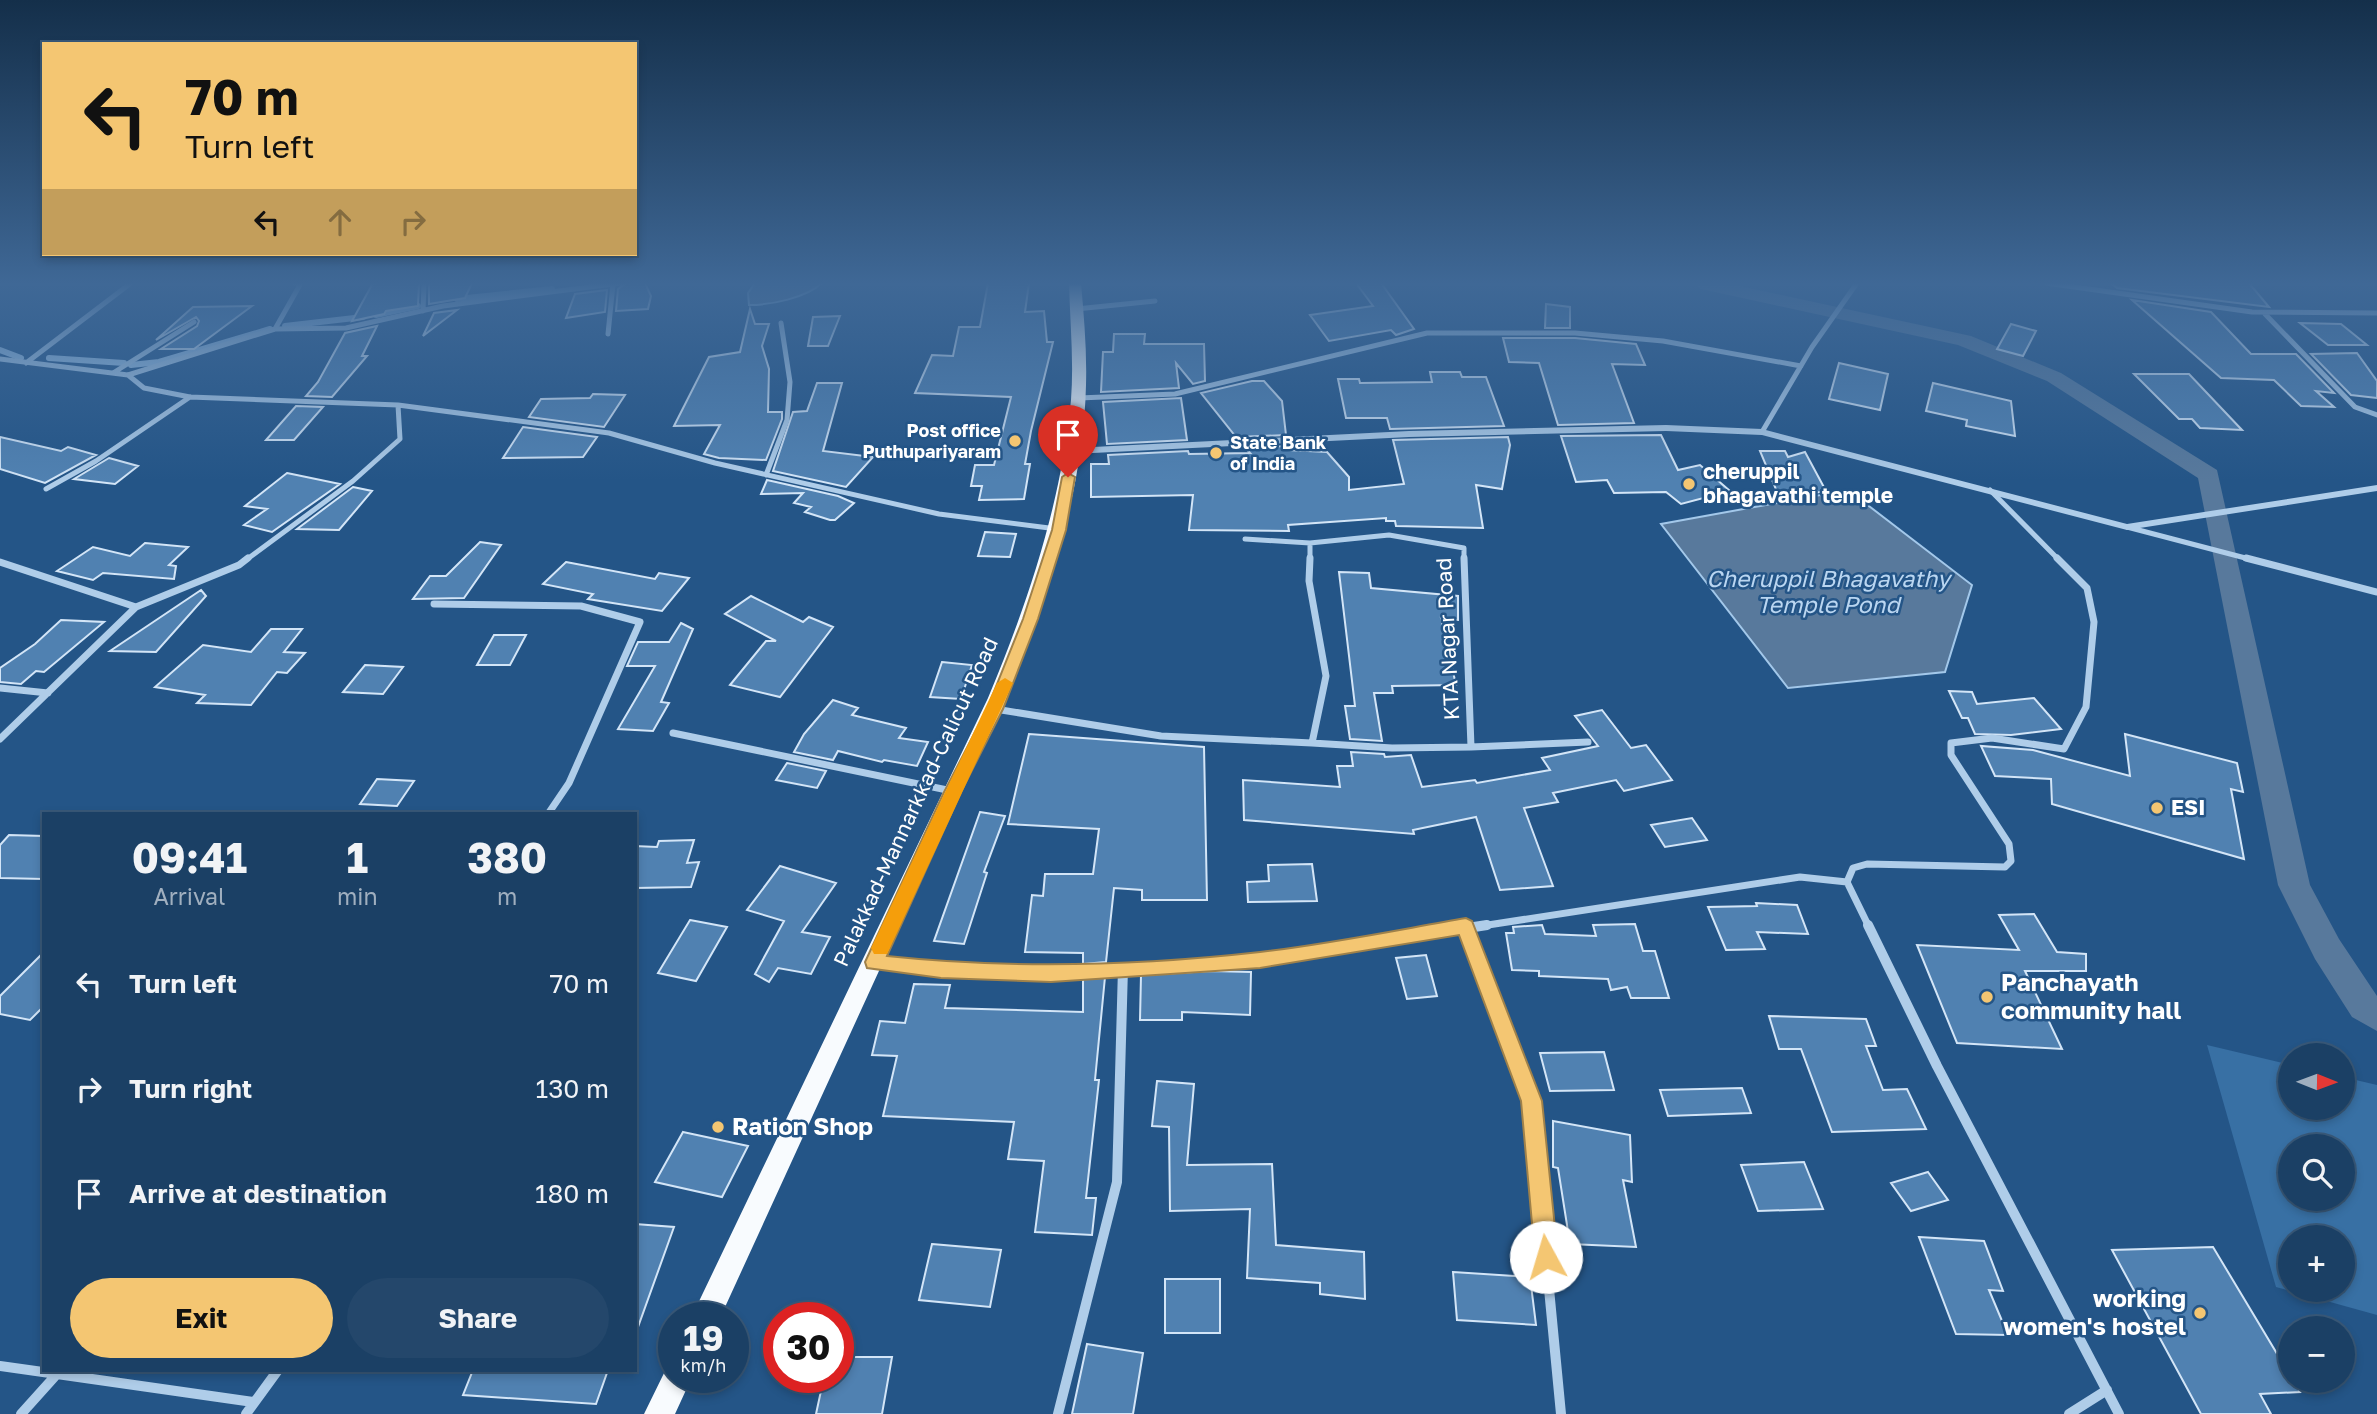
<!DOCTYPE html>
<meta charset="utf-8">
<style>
:root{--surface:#1b4065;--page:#24476b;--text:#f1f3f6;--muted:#a0afbf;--line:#395979;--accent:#f4c672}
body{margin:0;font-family:"Golos Text",sans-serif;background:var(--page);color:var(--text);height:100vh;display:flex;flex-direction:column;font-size:26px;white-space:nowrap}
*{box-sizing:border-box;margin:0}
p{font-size:23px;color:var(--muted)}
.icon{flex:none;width:38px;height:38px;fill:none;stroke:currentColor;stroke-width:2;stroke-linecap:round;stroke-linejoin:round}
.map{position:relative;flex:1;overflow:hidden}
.side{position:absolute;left:42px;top:812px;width:595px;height:560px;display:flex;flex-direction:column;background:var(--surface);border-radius:0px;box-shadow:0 4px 10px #0003,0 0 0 2px var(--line)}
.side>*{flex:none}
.hud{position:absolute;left:42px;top:42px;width:595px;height:214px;border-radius:0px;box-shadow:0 4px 10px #0003,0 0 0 2px var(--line);background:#f4c672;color:#111;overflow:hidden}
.needle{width:46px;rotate:91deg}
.fabs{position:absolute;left:2278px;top:1043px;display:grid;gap:14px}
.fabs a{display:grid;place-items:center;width:77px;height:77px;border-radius:50%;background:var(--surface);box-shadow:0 4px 10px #0003,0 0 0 2px var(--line);font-size:35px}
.speed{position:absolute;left:658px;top:1302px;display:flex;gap:14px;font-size:35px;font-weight:700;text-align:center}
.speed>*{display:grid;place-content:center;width:91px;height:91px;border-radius:50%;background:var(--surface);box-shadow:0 4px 10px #0003,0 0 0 2px var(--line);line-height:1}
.speed small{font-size:18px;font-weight:400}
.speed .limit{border:10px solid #d22;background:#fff;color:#111}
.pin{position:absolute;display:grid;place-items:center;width:60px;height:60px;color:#fff;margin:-72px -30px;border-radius:50% 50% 50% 0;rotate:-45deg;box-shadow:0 0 7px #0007}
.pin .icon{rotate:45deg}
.me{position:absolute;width:77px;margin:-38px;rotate:354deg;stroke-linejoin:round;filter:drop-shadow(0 0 5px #0008)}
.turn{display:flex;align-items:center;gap:24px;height:147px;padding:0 28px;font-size:32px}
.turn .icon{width:91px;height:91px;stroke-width:2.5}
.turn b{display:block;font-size:49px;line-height:60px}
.lanes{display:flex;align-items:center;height:66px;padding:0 28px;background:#0003;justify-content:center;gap:35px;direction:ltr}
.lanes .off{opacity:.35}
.eta{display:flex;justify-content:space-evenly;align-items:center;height:119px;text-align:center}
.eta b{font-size:42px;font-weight:700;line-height:49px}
.action{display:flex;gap:14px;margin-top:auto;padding:14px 28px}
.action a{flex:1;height:80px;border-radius:42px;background:var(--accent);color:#111;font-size:28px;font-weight:700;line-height:80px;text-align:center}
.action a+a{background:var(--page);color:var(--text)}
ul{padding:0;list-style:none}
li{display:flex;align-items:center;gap:21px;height:105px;padding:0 28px}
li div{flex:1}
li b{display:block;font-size:26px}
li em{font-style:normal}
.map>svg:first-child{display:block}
</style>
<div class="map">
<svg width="2377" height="1414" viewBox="0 0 2377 1414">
<rect width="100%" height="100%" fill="#245587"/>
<path fill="#3870a4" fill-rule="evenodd" d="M 2207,1045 L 2291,1065 L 2291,1108 L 2343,1108 L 2343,1077 L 2377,1085 L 2377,1315 L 2276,1287 ZM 2291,1146 L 2343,1146 L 2343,1199 L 2291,1199 ZM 2291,1237 L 2343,1237 L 2343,1290 L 2291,1290 Z"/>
<path fill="#58799c" stroke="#a3c8ea" stroke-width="2" d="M 755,283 L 822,283 C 806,298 771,305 749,305 L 748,293 Z
M 1848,490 L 1972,585 L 1945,672 L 1788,688 L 1661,524 Z"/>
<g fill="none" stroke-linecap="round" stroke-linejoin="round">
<path stroke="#a3c8ea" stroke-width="6" d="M 457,299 L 552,289
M 376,315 L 418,306
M 285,326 L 363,317
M 0,350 L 21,358
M 49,358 L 124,363
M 131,365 L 159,362 L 270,329"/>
<path fill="#58799c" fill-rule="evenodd" d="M 1692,283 L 1726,283 L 1971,336 L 2061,373 L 2217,470 L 2310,885 L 2339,939 L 2377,996 L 2377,1031 L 2352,1017 L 2315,959 L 2278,885 L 2198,478 L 2047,381 L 1958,345 L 1701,289 Z"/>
</g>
<path fill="#5081b1" stroke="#d3e5f7" stroke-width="2" d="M 373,283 L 419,283 L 418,306 L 386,311 L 384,314 L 352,321 Z
M 429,283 L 472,283 L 465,298 L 429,304 Z
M 626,283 L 645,283 L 651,296 L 648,309 L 616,311 L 618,289 Z
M 988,283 L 1029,283 L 1025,312 L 1044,311 L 1047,342 L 1053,342 L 1031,431 L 1025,464 L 1030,464 L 1024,499 L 979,500 L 982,486 L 971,486 L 975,465 L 994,465 L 1011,397 L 915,393 L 932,355 L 953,356 L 959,327 L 980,327 Z
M 1356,283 L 1381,283 L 1414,329 L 1396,335 L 1391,330 L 1329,341 L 1310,315 L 1373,306 Z
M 2111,283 L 2249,283 L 2269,307 L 2117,288 Z
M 607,290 L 605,312 L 566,318 L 575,294 Z
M 2132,300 L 2211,312 L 2251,354 L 2296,354 L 2334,393 L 2316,391 L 2334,407 L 2301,406 L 2274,380 L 2221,378 Z
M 1546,304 L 1570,307 L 1570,328 L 1545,328 Z
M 252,306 L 194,349 L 161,349 L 197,326 L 199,321 L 196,317 L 156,340 L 193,307 Z
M 750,309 L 755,324 L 769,324 L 762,346 L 769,369 L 768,412 L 782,412 L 782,419 L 766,460 L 719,458 L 704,454 L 720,425 L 674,426 L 709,357 L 740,352 Z
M 457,310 L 423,336 L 434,313 Z
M 840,316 L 828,346 L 808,346 L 813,317 Z
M 2300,323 L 2341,324 L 2367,345 L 2328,345 Z
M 2011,324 L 2036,331 L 2023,356 L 1997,349 Z
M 377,326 L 362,356 L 367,356 L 332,397 L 306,396 L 318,382 L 345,333 Z
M 1114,334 L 1145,334 L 1144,344 L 1204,344 L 1205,381 L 1193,384 L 1176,363 L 1179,388 L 1101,392 L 1103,352 L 1113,352 Z
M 1503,338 L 1575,338 L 1636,344 L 1645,365 L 1612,364 L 1634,423 L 1558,425 L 1539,363 L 1509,362 Z
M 2357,353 L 2377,381 L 2377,398 L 2351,395 L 2311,354 Z
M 1839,363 L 1888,374 L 1880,410 L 1829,399 Z
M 1430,372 L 1460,372 L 1462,377 L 1486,377 L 1504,426 L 1390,429 L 1387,418 L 1346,418 L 1338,379 L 1359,379 L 1360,383 L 1432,382 Z
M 2134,374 L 2189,374 L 2242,430 L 2200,428 L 2192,419 L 2179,419 Z
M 1252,381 L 1264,381 L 1282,401 L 1286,435 L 1236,437 L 1201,393 Z
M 817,383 L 842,383 L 823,451 L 873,457 L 846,487 L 773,471 L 793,412 L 807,411 Z
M 1933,383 L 2011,401 L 2015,436 L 1966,426 L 1967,420 L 1926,411 Z
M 593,394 L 625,395 L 604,427 L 529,417 L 541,399 L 590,398 Z
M 1181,398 L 1187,440 L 1107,444 L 1103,402 Z
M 296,406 L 323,407 L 294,440 L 266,440 Z
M 523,427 L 597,437 L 583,457 L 503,458 Z
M 1661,435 L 1678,470 L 1700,465 L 1730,491 L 1681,504 L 1666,492 L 1614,493 L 1607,480 L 1576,482 L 1561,436 Z
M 0,437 L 61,451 L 68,447 L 96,455 L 45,483 L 0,469 Z
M 1508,437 L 1510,445 L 1502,489 L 1476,485 L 1483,528 L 1396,526 L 1395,521 L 1386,521 L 1386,518 L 1288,525 L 1289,531 L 1189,530 L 1193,495 L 1091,497 L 1091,464 L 1109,464 L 1108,455 L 1188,451 L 1189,454 L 1250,453 L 1245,448 L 1287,446 L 1288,450 L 1327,452 L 1349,477 L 1349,490 L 1404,484 L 1393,440 Z
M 1760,451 L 1785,451 L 1788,457 L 1805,452 L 1826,491 L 1780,499 Z
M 109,458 L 138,466 L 115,484 L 74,479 Z
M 287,473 L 340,484 L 272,532 L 244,525 L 267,509 L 245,506 Z
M 767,480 L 838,496 L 854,503 L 835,520 L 830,520 L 805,512 L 811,507 L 794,503 L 803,493 L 761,494 Z
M 353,487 L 372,491 L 339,530 L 297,529 Z
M 985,532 L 1016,534 L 1010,557 L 978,556 Z
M 480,542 L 501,545 L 464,598 L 413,599 L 430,576 L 446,576 Z
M 145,543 L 188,547 L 169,565 L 176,566 L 174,579 L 103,573 L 93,580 L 57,571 L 93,547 L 130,556 Z
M 566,562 L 655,579 L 659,573 L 689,578 L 662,611 L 588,599 L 593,594 L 543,584 Z
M 1339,572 L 1369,573 L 1371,588 L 1458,596 L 1458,620 L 1441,618 L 1456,685 L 1392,686 L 1393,693 L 1374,693 L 1382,741 L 1350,739 L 1345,706 L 1355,706 Z
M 201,590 L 206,596 L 156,652 L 110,651 Z
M 751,596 L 803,622 L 809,617 L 833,627 L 780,697 L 730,685 L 766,641 L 776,641 L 725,614 Z
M 61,620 L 104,622 L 44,672 L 36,671 L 21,684 L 0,682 L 0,668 L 35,644 Z
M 681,623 L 693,629 L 661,702 L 669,703 L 653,731 L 618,729 L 655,666 L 627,666 L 638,642 L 669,642 Z
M 271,629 L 302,629 L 284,652 L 305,653 L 287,673 L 277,672 L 251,705 L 197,703 L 205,695 L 155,687 L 203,645 L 251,652 Z
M 494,635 L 526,635 L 510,665 L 477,665 Z
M 942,662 L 972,665 L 961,699 L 930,697 Z
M 365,665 L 403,667 L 383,694 L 343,692 Z
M 1949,691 L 1972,692 L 1977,704 L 2034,698 L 2061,729 L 2011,735 L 1975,734 L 1968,718 L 1962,718 Z
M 833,700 L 858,708 L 852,715 L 906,728 L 899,738 L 928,742 L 917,766 L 884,760 L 882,762 L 838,751 L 833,760 L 794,752 L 804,734 Z
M 1602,710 L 1631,748 L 1646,745 L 1672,780 L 1624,791 L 1616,780 L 1553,793 L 1558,802 L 1524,808 L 1553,886 L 1500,890 L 1476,817 L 1413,830 L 1414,834 L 1244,820 L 1243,780 L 1340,787 L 1337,766 L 1353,766 L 1351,752 L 1384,754 L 1385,757 L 1411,755 L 1422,787 L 1475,780 L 1477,783 L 1550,770 L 1542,758 L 1598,746 L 1575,716 Z
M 1029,734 L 1204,747 L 1207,900 L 1142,900 L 1142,890 L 1114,888 L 1106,962 L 1083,964 L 1083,953 L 1025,952 L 1032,895 L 1043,896 L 1045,874 L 1093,874 L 1099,829 L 1008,824 Z
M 2125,734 L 2237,763 L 2243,792 L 2231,789 L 2244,859 L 2052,804 L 2051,779 L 1995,776 L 1981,746 L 2033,750 L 2130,776 Z
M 787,763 L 826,771 L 817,788 L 776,780 Z
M 377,779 L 414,781 L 397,806 L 360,804 Z
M 980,812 L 1005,816 L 984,872 L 987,873 L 964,944 L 934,941 Z
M 1692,818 L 1707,840 L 1665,847 L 1651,825 Z
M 9,835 L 44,836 L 44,879 L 0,878 L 0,845 Z
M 694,840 L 687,863 L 699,862 L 691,887 L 635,888 L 635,846 L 657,847 L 659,841 Z
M 1312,864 L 1317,901 L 1248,902 L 1247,882 L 1269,881 L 1268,865 Z
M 780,866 L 836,883 L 802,932 L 830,937 L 811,974 L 778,968 L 769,982 L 755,974 L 784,921 L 747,910 Z
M 1756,903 L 1797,905 L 1808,934 L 1757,932 L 1765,949 L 1726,950 L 1708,907 L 1757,906 Z
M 2034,914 L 2057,952 L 2086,954 L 2086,971 L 2025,971 L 2062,1049 L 1957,1043 L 1917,945 L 2019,950 L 1999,915 Z
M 690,920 L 727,927 L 696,981 L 658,973 Z
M 1635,924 L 1643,951 L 1655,951 L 1669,998 L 1631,998 L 1627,987 L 1611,990 L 1608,979 L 1539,976 L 1539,971 L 1512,970 L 1506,933 L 1514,933 L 1513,927 L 1542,925 L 1545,934 L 1596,936 L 1593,925 Z
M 44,952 L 44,1006 L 30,1020 L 0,1014 L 0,996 Z
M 1426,955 L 1437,996 L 1407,999 L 1396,958 Z
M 1211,971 L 1251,972 L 1250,1015 L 1182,1012 L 1182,1020 L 1140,1020 L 1141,975 Z
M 1105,977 L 1095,1080 L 1099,1080 L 1086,1198 L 1096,1198 L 1092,1235 L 1035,1232 L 1044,1161 L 1008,1159 L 1014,1122 L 883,1116 L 897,1056 L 872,1055 L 880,1021 L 905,1023 L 914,984 L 950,985 L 945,1008 L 1083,1012 L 1083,978 Z
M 1769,1016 L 1866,1019 L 1876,1046 L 1866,1046 L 1883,1090 L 1907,1089 L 1926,1129 L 1832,1132 L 1801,1049 L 1779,1049 Z
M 1604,1052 L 1614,1090 L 1550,1091 L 1540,1053 Z
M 1157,1081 L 1194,1084 L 1187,1165 L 1272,1164 L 1276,1245 L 1364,1252 L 1365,1299 L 1320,1294 L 1320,1283 L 1247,1278 L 1250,1209 L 1170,1211 L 1169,1127 L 1152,1126 Z
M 1742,1088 L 1751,1113 L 1668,1116 L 1660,1090 Z
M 1553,1121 L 1630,1135 L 1632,1182 L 1623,1180 L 1636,1247 L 1570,1244 L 1558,1168 L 1553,1167 Z
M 683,1132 L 748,1146 L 722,1197 L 655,1182 Z
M 1804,1162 L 1823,1209 L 1758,1211 L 1741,1165 Z
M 1928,1172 L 1948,1200 L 1911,1211 L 1891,1183 Z
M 635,1224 L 674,1227 L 638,1327 L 635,1327 Z
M 1919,1237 L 1984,1241 L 2003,1291 L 1989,1290 L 2008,1335 L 1956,1334 Z
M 932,1244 L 1001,1250 L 990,1307 L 919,1300 Z
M 2213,1247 L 2300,1392 L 2260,1394 L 2271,1414 L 2201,1414 L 2112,1250 Z
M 1453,1272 L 1530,1277 L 1536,1325 L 1457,1320 Z
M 1165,1279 L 1220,1279 L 1220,1333 L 1165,1333 Z
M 1087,1344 L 1143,1353 L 1133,1414 L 1072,1414 Z
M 838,1357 L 892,1357 L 882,1414 L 816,1414 L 824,1377 L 838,1377 Z
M 473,1370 L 608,1370 L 596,1404 L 463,1395 Z"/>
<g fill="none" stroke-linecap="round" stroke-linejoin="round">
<path stroke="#afcde9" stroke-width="5" d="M 2046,283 L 2252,312 L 2377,313
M 1076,309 L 1155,301
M 423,311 L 424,283
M 2265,314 L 2355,407 L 2377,415
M 275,329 L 301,283 L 294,283
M 608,334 L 613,284
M 0,359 L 128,375 L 275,329 L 346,328 L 443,306 L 621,283
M 26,363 L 131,283
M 113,373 L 194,322
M 128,375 L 144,388 L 190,397 L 398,405 L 400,439 L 353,481 L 246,560
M 1079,398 L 1175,394 L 1427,333 L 1575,333 L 1663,341 L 1801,366
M 398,405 L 609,433 L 715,463 L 939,514 L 1057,529
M 1762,432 L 1812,347 L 1857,283
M 766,475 L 787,420 L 790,382 L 781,323
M 46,489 L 96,461 L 190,397
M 1990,490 L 2059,560
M 2127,527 L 2253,560
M 1245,539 L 1310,543
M 1310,560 L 1310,543 L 1389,535 L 1464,548 L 1464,560"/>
<path stroke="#afcde9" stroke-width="7" d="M 1310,558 L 1309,581 L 1326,676 L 1312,743
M 2246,558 L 2377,592
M 0,562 L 136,607 L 0,739
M 434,604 L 581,606 L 640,622 L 569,783 L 548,814
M 136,607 L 239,565 L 248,558
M 0,688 L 48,693
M 995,709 L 1161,736 L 1312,743
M 673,733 L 952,791
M 1312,743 L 1392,748 L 1471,747 L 1464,558
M 1471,747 L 1588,742
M 1847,882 L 1869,927
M 1475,927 L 1800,877 L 1847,882 L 1853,868 L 1867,864 L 2005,867 L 2011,861 L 2009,844 L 1951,755 L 1951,743 L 1992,738 L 2064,749 L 2086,707 L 2094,622 L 2087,588 L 2057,558"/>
<path stroke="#afcde9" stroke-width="10" d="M 1868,925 L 1937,1066 L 2119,1414
M 1466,926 L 1531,1101 L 1561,1414
M 875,962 L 941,970 L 1051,973 L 1260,960 L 1487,925
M 0,1366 L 57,1374 L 21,1414
M 57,1374 L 253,1402
M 246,1414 L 278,1370
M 1058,1414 L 1117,1182 L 1123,968
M 2069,1414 L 2107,1390"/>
<path fill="#afcde9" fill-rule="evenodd" d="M 1666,425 L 1762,429 L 2127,524 L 2377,485 L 2377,491 L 2127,530 L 1762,435 L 1666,431 L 1409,437 L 1073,454 L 1068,451 L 1073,448 L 1409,431 Z"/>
<path fill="#f8fbfe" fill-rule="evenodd" d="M 1069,283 L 1081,283 C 1084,317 1087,351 1086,385 C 1084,476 1057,565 1026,650 L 720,1318 L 691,1318 L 988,698 C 1028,602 1061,505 1071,400 C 1074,361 1070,322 1069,283 Z
M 674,1364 L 674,1377 L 692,1377 L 675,1414 L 644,1414 L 667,1367 Z"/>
</g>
<linearGradient id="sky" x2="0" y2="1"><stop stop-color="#142f4a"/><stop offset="0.59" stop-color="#3f6896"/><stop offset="1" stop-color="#3f6896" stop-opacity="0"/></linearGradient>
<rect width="2377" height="481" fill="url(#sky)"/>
<path fill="#f4c672" stroke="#9f814a" stroke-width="2" d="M 1068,473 L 1075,477 L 1066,530 L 1038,619 L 1003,709 L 961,792 L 887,956 C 1010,969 1136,966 1260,952 C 1329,944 1397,930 1466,918 L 1472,921 L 1542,1101 L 1558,1257 L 1555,1265 L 1546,1269 L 1538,1265 L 1535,1257 L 1521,1101 L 1459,935 L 1260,968 L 1051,982 L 941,978 L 867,968 L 865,962 L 944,792 L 987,709 L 1023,619 L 1052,530 L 1062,477 Z"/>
<path fill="#f59e0b" d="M 1005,678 L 1013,683 L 890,948 L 887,954 L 874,954 L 871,948 L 997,683 Z"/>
<g fill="#f4c672" stroke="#245587" stroke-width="2.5">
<circle cx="1015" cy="441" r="7"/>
<circle cx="1216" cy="453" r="7"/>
<circle cx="1689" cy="484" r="7"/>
<circle cx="2157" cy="808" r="7"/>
<circle cx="1987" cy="997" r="7"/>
<circle cx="718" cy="1127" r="7"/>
<circle cx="2200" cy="1313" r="7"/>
</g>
<g text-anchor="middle" stroke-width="5" stroke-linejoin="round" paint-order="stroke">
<g font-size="18" font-weight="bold" fill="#fff" stroke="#245587" text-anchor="end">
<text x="1001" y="437">Post office<tspan x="1001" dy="21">Puthupariyaram</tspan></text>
<text x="1230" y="449" text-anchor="start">State Bank<tspan x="1230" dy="21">of India</tspan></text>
</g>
<g font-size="21" font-weight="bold" fill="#fff" stroke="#245587" text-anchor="start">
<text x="1703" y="479">cheruppil<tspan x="1703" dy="24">bhagavathi temple</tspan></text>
<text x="2171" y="815">ESI</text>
</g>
<g font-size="21" fill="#fff" stroke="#245587">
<text transform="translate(1448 639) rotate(-93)" y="7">KTA Nagar Road</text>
<text transform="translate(916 802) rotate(-65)" y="7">Palakkad-Mannarkkad-Calicut Road</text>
</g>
<g font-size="23" font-style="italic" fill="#bad6f1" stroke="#245587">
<text x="1828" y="587">Cheruppil Bhagavathy<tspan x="1828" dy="26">Temple Pond</tspan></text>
</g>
<g font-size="24" font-weight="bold" fill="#fff" stroke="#245587" text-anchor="start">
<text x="2001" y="991">Panchayath<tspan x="2001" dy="28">community hall</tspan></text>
<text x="732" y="1135">Ration Shop</text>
<text x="2186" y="1307" text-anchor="end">working<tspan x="2186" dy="28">women's hostel</tspan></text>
</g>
</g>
</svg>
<div class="fabs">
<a><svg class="needle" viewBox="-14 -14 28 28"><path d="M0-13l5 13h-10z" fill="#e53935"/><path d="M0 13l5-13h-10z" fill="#a0afbf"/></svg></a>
<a><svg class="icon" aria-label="search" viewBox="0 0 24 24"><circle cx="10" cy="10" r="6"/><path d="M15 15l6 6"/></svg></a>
<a>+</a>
<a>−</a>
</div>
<div class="speed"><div>19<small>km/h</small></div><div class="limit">30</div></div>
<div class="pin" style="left:1068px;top:477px;background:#d93025"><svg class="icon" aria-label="arrive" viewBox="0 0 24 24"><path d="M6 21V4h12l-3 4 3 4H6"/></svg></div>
<svg class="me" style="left:1546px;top:1257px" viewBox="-20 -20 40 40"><circle r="19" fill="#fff"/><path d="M0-13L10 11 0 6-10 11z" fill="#f4c672"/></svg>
<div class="hud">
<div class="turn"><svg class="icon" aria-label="left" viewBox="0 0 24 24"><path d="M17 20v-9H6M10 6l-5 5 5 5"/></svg><div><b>70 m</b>Turn left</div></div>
<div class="lanes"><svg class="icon" aria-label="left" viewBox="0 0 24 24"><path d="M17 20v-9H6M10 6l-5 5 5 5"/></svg><svg class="icon off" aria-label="ahead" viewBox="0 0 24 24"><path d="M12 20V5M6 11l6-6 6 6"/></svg><svg class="icon off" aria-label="right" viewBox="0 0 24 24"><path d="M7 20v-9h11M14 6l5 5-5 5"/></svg></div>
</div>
<section class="side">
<div class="eta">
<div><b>09:41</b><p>Arrival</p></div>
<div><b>1</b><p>min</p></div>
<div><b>380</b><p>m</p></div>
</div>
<ul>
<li><svg class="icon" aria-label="left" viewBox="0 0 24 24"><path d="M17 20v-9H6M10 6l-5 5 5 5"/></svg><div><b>Turn left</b></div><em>70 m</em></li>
<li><svg class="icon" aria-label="right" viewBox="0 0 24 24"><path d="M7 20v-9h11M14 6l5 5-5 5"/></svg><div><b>Turn right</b></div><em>130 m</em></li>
<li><svg class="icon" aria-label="arrive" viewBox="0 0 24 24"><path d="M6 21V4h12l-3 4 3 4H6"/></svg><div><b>Arrive at destination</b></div><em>180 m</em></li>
</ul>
<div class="action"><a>Exit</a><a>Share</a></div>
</section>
</div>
